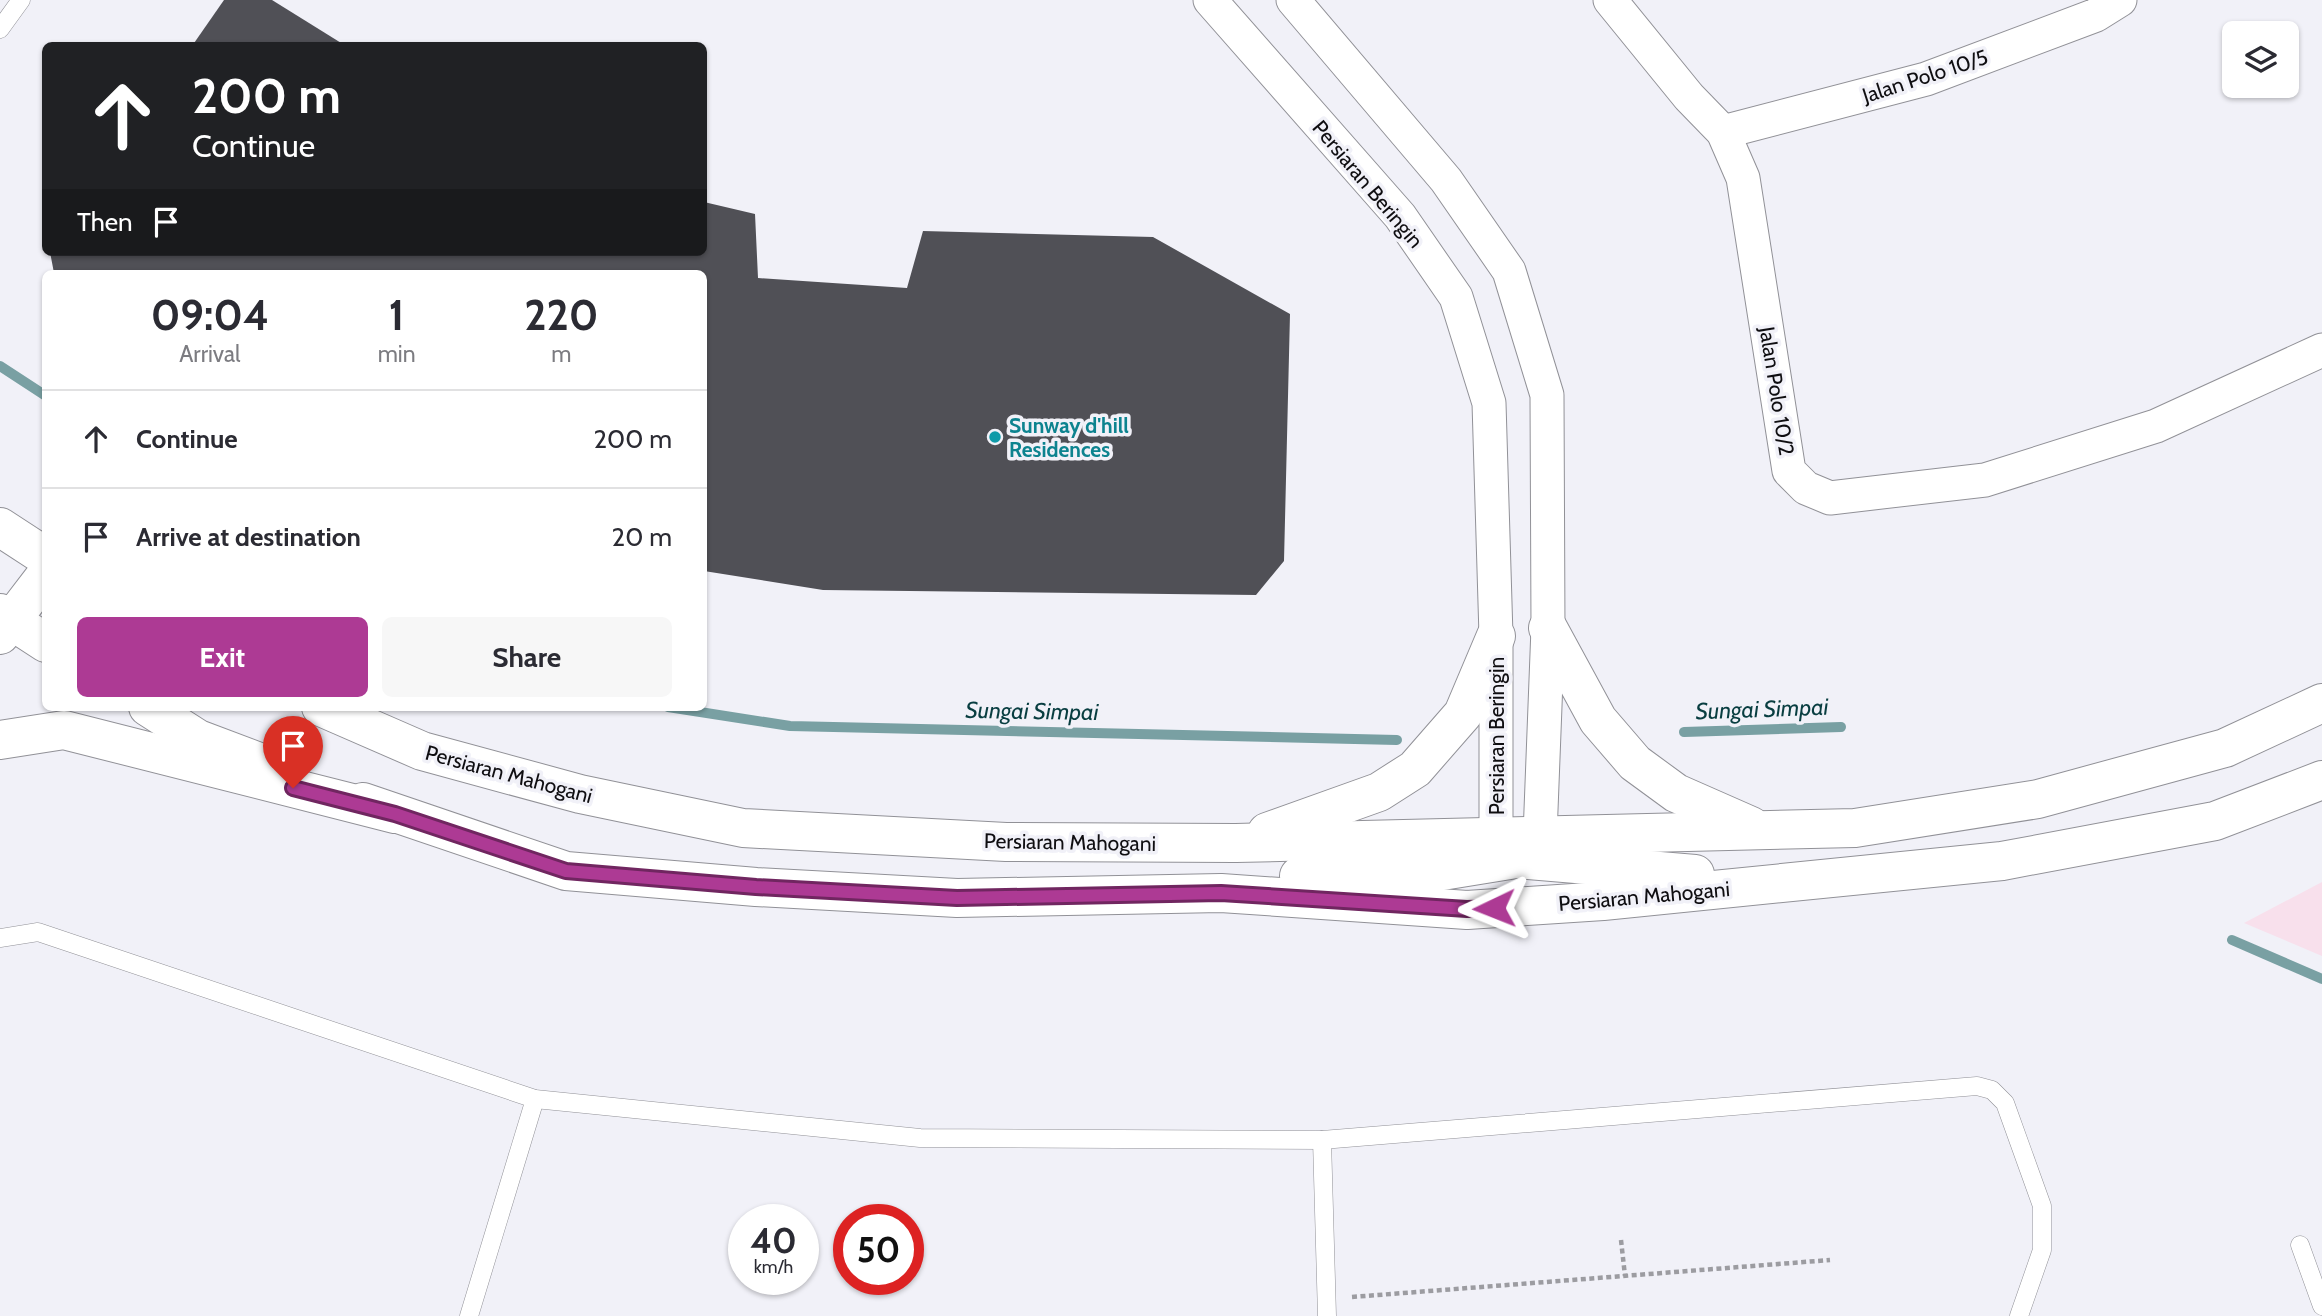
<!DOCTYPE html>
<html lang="en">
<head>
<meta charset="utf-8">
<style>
  body { margin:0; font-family:Cabin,sans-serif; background:#f7f7f7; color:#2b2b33; height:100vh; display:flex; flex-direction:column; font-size:26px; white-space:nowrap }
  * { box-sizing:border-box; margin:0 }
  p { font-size:23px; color:#7c7c81 }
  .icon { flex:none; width:38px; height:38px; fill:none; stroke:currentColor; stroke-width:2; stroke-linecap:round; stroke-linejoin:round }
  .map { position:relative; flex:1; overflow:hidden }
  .panel { position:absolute; left:42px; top:270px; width:665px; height:441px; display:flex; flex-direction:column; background:#fff; border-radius:10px; box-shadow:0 2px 5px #0004 }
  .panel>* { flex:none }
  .banner { position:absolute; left:42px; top:42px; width:665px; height:214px; border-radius:10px; box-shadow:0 2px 5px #0004; background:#202124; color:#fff; overflow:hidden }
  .fabs { position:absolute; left:2222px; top:21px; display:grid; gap:14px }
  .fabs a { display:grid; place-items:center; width:77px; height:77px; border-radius:10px; background:#fff; box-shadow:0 2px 5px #0004; font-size:35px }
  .speed { position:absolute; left:728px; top:1204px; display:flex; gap:14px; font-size:35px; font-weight:700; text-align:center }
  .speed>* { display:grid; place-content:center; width:91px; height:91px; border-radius:50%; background:#fff; box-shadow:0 2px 5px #0004; line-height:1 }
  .speed small { font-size:18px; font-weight:400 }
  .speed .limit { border:10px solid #d22; background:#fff; color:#111 }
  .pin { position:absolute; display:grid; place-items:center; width:60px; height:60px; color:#fff; margin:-72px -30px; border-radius:50% 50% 50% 0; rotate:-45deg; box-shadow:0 0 7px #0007 }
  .pin .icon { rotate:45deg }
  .me { position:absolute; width:77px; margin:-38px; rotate:268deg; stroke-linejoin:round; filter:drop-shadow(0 0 5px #0008) }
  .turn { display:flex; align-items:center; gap:24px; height:147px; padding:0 35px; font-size:32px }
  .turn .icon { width:91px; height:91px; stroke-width:2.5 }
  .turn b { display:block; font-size:49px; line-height:60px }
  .then { display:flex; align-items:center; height:66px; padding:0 35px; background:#0003; gap:14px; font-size:26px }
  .eta { display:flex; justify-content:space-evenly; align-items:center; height:119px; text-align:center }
  .eta b { font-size:42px; font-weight:700; line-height:49px }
  .primary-button { display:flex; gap:14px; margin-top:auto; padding:14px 35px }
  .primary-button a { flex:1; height:80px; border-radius:10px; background:#ad3a94; color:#fff; font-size:28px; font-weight:700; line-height:80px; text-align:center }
  .primary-button a+a { background:#f7f7f7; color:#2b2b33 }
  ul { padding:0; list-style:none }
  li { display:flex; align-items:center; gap:21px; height:98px; padding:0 35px; border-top:2px solid #e1e1e2 }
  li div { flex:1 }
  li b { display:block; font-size:26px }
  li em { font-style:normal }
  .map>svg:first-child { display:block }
  .commercial { fill:#f8e0ec }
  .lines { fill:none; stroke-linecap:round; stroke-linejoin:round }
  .stream { stroke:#79a0a3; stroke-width:10 }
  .building { fill:#505056 }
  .service-casing { stroke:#919197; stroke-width:19 }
  .minor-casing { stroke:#919197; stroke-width:35 }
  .secondary-casing { stroke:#919197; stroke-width:40 }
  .primary-casing { stroke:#919197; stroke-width:40 }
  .path { stroke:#9c9ca1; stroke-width:4.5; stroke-dasharray:5 3.5; stroke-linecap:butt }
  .service { stroke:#fff; stroke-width:18 }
  .minor { stroke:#fff; stroke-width:33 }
  .secondary { stroke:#fff; stroke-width:38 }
  .primary { stroke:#fff; stroke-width:38 }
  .route-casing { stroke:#702660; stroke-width:18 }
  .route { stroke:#ad3a94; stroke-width:12 }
  .culture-dot { fill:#0f9aa8; stroke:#f1f1f8; stroke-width:2.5 }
  .labels { text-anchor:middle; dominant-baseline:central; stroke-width:7; stroke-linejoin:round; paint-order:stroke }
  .street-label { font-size:21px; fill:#0f0e11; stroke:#f1f1f8 }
  .culture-label { font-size:21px; font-weight:bold; fill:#0d838f; stroke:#f1f1f8; text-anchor:start }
  .water-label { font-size:23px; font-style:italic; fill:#093e41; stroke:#f1f1f8 }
</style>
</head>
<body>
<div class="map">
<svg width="2322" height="1316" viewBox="0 0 2322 1316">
  <rect width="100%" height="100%" fill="#f1f1f8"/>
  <polygon class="commercial" points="2322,882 2322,956 2244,923"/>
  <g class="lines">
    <g class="stream">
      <polyline points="0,366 46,396"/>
      <polyline points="668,707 790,726 1397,740"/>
      <polyline points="1684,732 1841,727"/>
      <polyline points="2232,940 2322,979"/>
    </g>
  </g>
  <g class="building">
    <polygon points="224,0 272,0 346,46 192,46"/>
    <polygon points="704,202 755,214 758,278 907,288 923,231 1153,237 1290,314 1284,561 1256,595 823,590 704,571 704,273 54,273 50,252 704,252"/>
  </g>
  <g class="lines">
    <defs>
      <g id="service">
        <polyline points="0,29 21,0"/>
        <polyline points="0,938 38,932 535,1099 920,1138 1322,1140 1977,1086 1992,1090 2005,1103 2042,1206 2042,1250 2019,1316"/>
        <polyline points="1322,1140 1327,1316"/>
        <polyline points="2300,1245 2322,1306"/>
        <polyline points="469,1316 535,1099"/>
      </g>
      <g id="minor">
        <polyline points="1210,0 1400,216 1456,297 1489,403 1496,636 1496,837 1516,859 1540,836 1548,628 1547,395 1509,271 1446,180 1293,0"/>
        <polyline points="1610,0 1689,97 1723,132 1743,178 1789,471 1806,488 1830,498 1985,480 2156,426 2322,350"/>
        <polyline points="1723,132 1926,79 2096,15 2120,0"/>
      </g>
      <g id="secondary">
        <polyline points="0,527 46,557"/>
        <polyline points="0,613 46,643"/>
        <polyline points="1548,628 1598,720 1635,763 1676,793 1751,826"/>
        <polyline points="148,707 198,739 288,773"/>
        <polyline points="321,707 422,751 580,794 743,828 1006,842 1236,843 1855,828 2038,799 2225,748 2322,703"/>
        <polyline points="363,802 566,871 756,887 957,898 1221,893 1467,910 1603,901 2002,861 2215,821 2322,780"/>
        <polyline points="1267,832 1379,792 1415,769 1463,714 1496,636"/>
        <polyline points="1299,876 1442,871 1516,859 1695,874"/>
      </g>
      <g id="primary">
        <polyline points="0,635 46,575"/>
        <polyline points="0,740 64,730 395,814"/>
      </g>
    </defs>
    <use href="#service" class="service-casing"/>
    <use href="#minor" class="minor-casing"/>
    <use href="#secondary" class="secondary-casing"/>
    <use href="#primary" class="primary-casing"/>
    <g class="path">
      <polyline points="1621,1240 1625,1276"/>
      <polyline points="1352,1297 1830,1260"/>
    </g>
    <use href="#service" class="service"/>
    <use href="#minor" class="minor"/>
    <use href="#secondary" class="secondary"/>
    <use href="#primary" class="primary"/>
  </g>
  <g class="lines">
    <defs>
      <polyline id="route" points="293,788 395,814 566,871 756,887 957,898 1221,893 1467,909 1494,908"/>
    </defs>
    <use href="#route" class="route-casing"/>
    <use href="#route" class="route"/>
  </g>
  <circle class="culture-dot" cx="995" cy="437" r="7"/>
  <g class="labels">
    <g class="street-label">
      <text transform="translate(1925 76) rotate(-18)">Jalan Polo 10/5</text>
      <text transform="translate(1368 184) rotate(50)">Persiaran Beringin</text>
      <text transform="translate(1777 391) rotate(81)">Jalan Polo 10/2</text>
      <text transform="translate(1496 736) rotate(-90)">Persiaran Beringin</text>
      <text transform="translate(509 774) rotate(15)">Persiaran Mahogani</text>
      <text transform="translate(1070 842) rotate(1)">Persiaran Mahogani</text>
      <text transform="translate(1644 896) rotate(-5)">Persiaran Mahogani</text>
    </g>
    <g class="culture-label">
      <text x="1009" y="425">Sunway d'hill<tspan x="1009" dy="24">Residences</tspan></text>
    </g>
    <g class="water-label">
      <text transform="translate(1762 709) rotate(-2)">Sungai Simpai</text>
      <text transform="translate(1032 711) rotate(1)">Sungai Simpai</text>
    </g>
  </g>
</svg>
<div class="fabs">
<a><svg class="icon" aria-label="layers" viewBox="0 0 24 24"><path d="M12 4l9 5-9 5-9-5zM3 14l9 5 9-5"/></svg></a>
</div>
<div class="speed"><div>40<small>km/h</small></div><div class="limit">50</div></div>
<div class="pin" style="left:293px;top:788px;background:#d93025"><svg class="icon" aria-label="arrive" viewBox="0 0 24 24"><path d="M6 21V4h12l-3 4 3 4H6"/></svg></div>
<svg class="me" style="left:1494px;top:908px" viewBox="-20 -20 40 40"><path d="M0-17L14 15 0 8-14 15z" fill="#ad3a94" stroke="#fff" stroke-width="4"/></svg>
<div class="banner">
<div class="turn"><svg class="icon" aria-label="ahead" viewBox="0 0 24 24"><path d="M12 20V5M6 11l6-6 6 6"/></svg><div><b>200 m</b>Continue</div></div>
<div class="then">Then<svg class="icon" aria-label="arrive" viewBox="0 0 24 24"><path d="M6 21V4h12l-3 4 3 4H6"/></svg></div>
</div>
<section class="panel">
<div class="eta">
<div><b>09:04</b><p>Arrival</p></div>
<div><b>1</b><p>min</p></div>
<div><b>220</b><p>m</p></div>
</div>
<ul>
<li><svg class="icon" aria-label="ahead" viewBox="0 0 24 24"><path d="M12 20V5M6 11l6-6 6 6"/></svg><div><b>Continue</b></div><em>200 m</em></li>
<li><svg class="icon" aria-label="arrive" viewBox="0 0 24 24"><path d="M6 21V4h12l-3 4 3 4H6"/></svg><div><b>Arrive at destination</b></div><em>20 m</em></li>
</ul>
<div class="primary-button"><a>Exit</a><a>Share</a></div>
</section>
</div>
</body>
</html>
